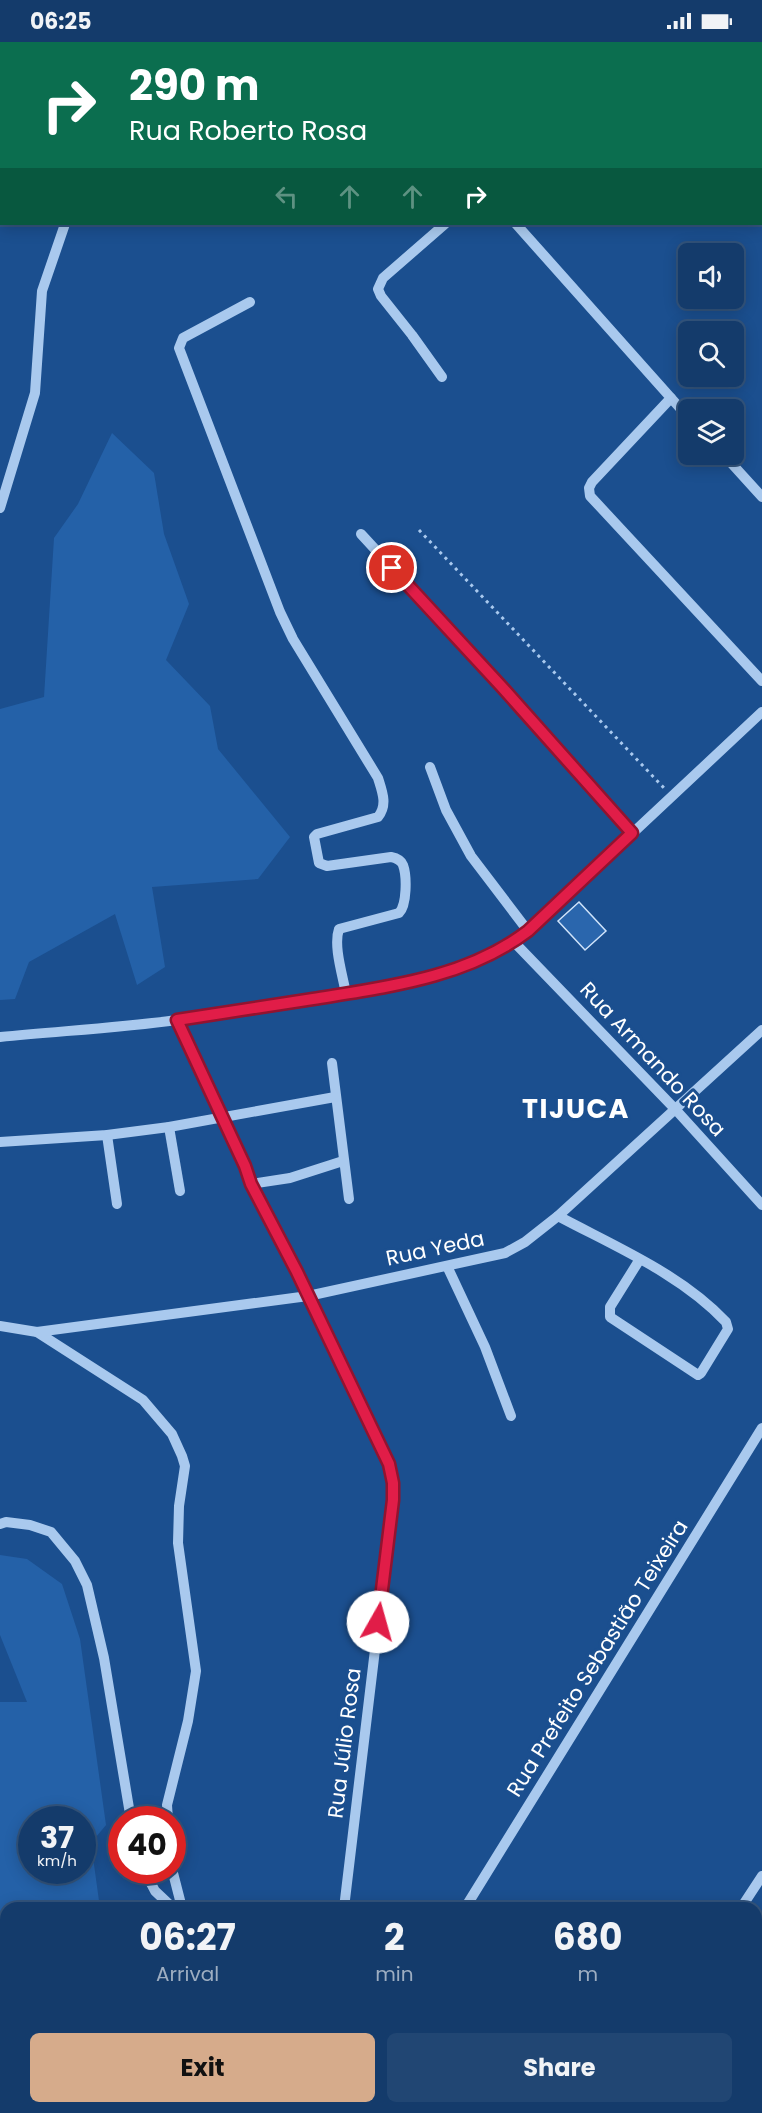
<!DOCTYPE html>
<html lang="en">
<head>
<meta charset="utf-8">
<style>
  body { margin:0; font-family:Poppins,sans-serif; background:#214673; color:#f1f3f6; height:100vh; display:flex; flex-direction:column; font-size:22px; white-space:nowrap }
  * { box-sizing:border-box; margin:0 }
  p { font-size:20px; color:#9dadc1 }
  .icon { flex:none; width:33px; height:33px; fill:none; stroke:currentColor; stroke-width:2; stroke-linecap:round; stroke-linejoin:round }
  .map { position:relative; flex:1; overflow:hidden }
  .drawer { position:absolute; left:0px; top:1860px; width:762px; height:212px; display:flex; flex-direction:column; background:#143b6b; border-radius:18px 18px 0 0; box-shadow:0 3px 15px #0003,0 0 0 2px #33557e }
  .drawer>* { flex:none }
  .top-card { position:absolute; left:0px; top:0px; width:762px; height:183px; box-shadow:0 3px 15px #0003,0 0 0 2px #33557e; background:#0b6e4f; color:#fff; overflow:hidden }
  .tools { position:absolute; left:678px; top:201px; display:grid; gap:12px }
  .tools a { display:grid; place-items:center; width:66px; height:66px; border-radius:9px; background:#143b6b; box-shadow:0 3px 15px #0003,0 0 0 2px #33557e; font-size:30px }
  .speed { position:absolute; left:18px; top:1764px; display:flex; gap:12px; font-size:30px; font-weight:700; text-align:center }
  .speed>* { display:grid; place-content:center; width:78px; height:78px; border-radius:50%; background:#143b6b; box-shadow:0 3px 15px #0003,0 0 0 2px #33557e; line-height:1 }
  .speed small { font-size:15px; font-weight:400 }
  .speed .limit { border:9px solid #d22; background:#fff; color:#111 }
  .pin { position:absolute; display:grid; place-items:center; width:51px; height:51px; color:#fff; margin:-26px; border:3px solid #fff; border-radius:50%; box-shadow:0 2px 6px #0007 }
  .me { position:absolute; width:66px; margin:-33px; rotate:7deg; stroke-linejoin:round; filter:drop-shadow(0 0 4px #0008) }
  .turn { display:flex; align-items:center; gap:21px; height:126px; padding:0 30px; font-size:27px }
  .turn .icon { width:78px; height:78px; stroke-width:2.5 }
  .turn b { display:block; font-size:42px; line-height:51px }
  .lanes { display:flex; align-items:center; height:57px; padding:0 30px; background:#0003; justify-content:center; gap:30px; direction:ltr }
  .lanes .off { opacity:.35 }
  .eta { display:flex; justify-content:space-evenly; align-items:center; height:102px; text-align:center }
  .eta b { font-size:36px; font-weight:700; line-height:42px }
  .cta { display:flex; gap:12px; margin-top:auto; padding:12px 30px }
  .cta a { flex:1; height:69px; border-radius:9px; background:#d6ab8b; color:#111; font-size:24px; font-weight:700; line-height:69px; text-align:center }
  .cta a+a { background:#214673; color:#f1f3f6 }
  .status { display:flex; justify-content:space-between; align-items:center; height:42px; padding:0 30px; background:#143b6b; direction:ltr }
  .status svg { height:16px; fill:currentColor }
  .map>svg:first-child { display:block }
  .green { fill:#2461a8; fill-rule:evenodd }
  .building { fill:#2a66ad; stroke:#cfe3fa; stroke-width:1.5 }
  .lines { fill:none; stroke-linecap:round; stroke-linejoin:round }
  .path { stroke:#a9c9ee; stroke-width:3; stroke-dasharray:3 4.5; stroke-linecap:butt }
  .minor { stroke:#a9c9ee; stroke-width:10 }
  .route-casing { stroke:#92132f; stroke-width:15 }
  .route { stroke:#e11d48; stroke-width:10 }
  .labels { text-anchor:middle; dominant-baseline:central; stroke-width:6; stroke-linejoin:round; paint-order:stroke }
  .street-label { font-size:21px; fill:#fff; stroke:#1b4f8f }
  .district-label { font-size:27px; font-weight:bold; letter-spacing:1.5px; fill:#fff; stroke:#1b4f8f }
</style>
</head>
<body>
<div class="status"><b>06:25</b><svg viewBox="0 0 49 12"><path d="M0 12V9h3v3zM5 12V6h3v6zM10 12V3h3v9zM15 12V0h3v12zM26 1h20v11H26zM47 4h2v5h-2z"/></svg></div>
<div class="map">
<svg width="762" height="2071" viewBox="0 0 762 2071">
  <rect width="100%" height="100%" fill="#1b4f8f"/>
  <g class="green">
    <polygon points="621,0 762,0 762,69 761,71 760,2 617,1"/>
    <polygon points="112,391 154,431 164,492 189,562 166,618 210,664 218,707 290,795 258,837 152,845 165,925 137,943 115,872 29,920 15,957 0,958 0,667 44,655 54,496 78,462"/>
    <path d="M0,1513L27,1517L62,1542L80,1597L106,1783L91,1801L100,1866H6V2037L0,2039V1660H27L0,1593ZM32,1778H82V1828H32Z"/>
  </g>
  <polygon class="building" points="579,860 606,889 585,908 558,879"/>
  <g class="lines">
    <polyline class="path" points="419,488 664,746"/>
    <g class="minor">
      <polyline points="466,2 467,0"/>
      <polyline points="0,125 2,122"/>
      <polyline points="760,166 762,165"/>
      <polyline points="516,182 671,356 592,440 589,446 590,454 762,639"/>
      <path d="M250,260L183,296L179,306L280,570L293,597L378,736C382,749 388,763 378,775L317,792L314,795L319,821L327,824L391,815C396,816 401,818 403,823C407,834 407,863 399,871L339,887C333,904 343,934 346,952"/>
      <polyline points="442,335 412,293 381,254 378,247 383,236 445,182"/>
      <polyline points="671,356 688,375"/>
      <polyline points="723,412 762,455"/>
      <polyline points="0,466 35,351 42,249 65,182"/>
      <polyline points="361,492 501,644 632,791"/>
      <polyline points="430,725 446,768 471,814 528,889"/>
      <polyline points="514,900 676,1068 762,1163"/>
      <polyline points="177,978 245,1124 251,1142 297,1230 389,1422 393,1441 389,1491 344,1866"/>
      <path d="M0,995C59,989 119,986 177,978C218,973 259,965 299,959C378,946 463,939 528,889L762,670"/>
      <polyline points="332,1021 349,1157"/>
      <polyline points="169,1085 180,1149"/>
      <polyline points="107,1093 117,1162"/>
      <polyline points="0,1100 107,1093 169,1085 335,1055"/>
      <polyline points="251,1142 290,1136 343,1119"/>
      <path d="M558,1174C616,1205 681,1232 726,1280L728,1287L701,1331L698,1333L610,1275V1265L640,1217"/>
      <polyline points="447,1224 485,1305 511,1374"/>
      <polyline points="0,1284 37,1290 143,1358 172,1392 182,1414 185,1424 179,1464 178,1501 196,1629 188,1679 167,1763 168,1778"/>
      <polyline points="37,1290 308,1254 505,1211 525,1200 558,1174 762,988"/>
      <polyline points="0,1482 6,1480 30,1483 51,1490 75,1519 87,1543 104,1616 131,1778"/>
      <polyline points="172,1827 182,1866"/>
      <polyline points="144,1828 155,1849 173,1866"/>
      <polyline points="465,1866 762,1386"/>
      <polyline points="741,1866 762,1834"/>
      <polyline points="334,2071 338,2066"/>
    </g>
  </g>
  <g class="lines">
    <defs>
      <path id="route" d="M378,1580L393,1458V1441L389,1422L297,1230L251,1142L245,1124L177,978C222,971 267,964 313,957C387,945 466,936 528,889L632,791L501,644L392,526"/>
    </defs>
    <use href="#route" class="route-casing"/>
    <use href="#route" class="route"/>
  </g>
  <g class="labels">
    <g class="street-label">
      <text transform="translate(653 1017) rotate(47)">Rua Armando Rosa</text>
      <text transform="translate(435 1206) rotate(-12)">Rua Yeda</text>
      <text transform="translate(597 1616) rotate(-58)">Rua Prefeito Sebastião Teixeira</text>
      <text transform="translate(344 1701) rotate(-83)">Rua Júlio Rosa</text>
    </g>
    <g class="district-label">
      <text x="576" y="1066">TIJUCA</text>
    </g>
  </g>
</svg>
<div class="tools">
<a><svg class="icon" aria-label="sound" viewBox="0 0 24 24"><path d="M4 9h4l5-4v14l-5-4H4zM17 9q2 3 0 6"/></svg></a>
<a><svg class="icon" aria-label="search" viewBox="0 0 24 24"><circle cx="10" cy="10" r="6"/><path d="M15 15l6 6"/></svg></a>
<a><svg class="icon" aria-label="layers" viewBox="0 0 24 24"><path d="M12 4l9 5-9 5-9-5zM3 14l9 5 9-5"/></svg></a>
</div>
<div class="speed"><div>37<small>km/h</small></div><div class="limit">40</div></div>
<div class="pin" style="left:392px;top:526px;background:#d93025"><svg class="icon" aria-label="arrive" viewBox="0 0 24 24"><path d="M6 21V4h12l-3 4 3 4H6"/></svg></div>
<svg class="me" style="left:378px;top:1580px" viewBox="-20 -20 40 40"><circle r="19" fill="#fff"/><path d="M0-13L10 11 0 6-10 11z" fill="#e11d48"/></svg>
<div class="top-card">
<div class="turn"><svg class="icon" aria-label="right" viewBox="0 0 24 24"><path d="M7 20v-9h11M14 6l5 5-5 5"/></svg><div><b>290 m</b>Rua Roberto Rosa</div></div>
<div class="lanes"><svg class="icon off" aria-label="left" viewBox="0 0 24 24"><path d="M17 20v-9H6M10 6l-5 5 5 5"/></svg><svg class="icon off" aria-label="ahead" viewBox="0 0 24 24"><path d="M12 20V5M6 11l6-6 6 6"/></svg><svg class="icon off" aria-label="ahead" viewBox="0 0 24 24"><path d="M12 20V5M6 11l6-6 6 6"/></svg><svg class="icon" aria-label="right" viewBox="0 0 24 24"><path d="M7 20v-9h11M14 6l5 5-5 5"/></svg></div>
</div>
<section class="drawer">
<div class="eta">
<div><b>06:27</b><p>Arrival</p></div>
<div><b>2</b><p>min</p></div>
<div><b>680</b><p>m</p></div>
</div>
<div class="cta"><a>Exit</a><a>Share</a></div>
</section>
</div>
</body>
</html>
